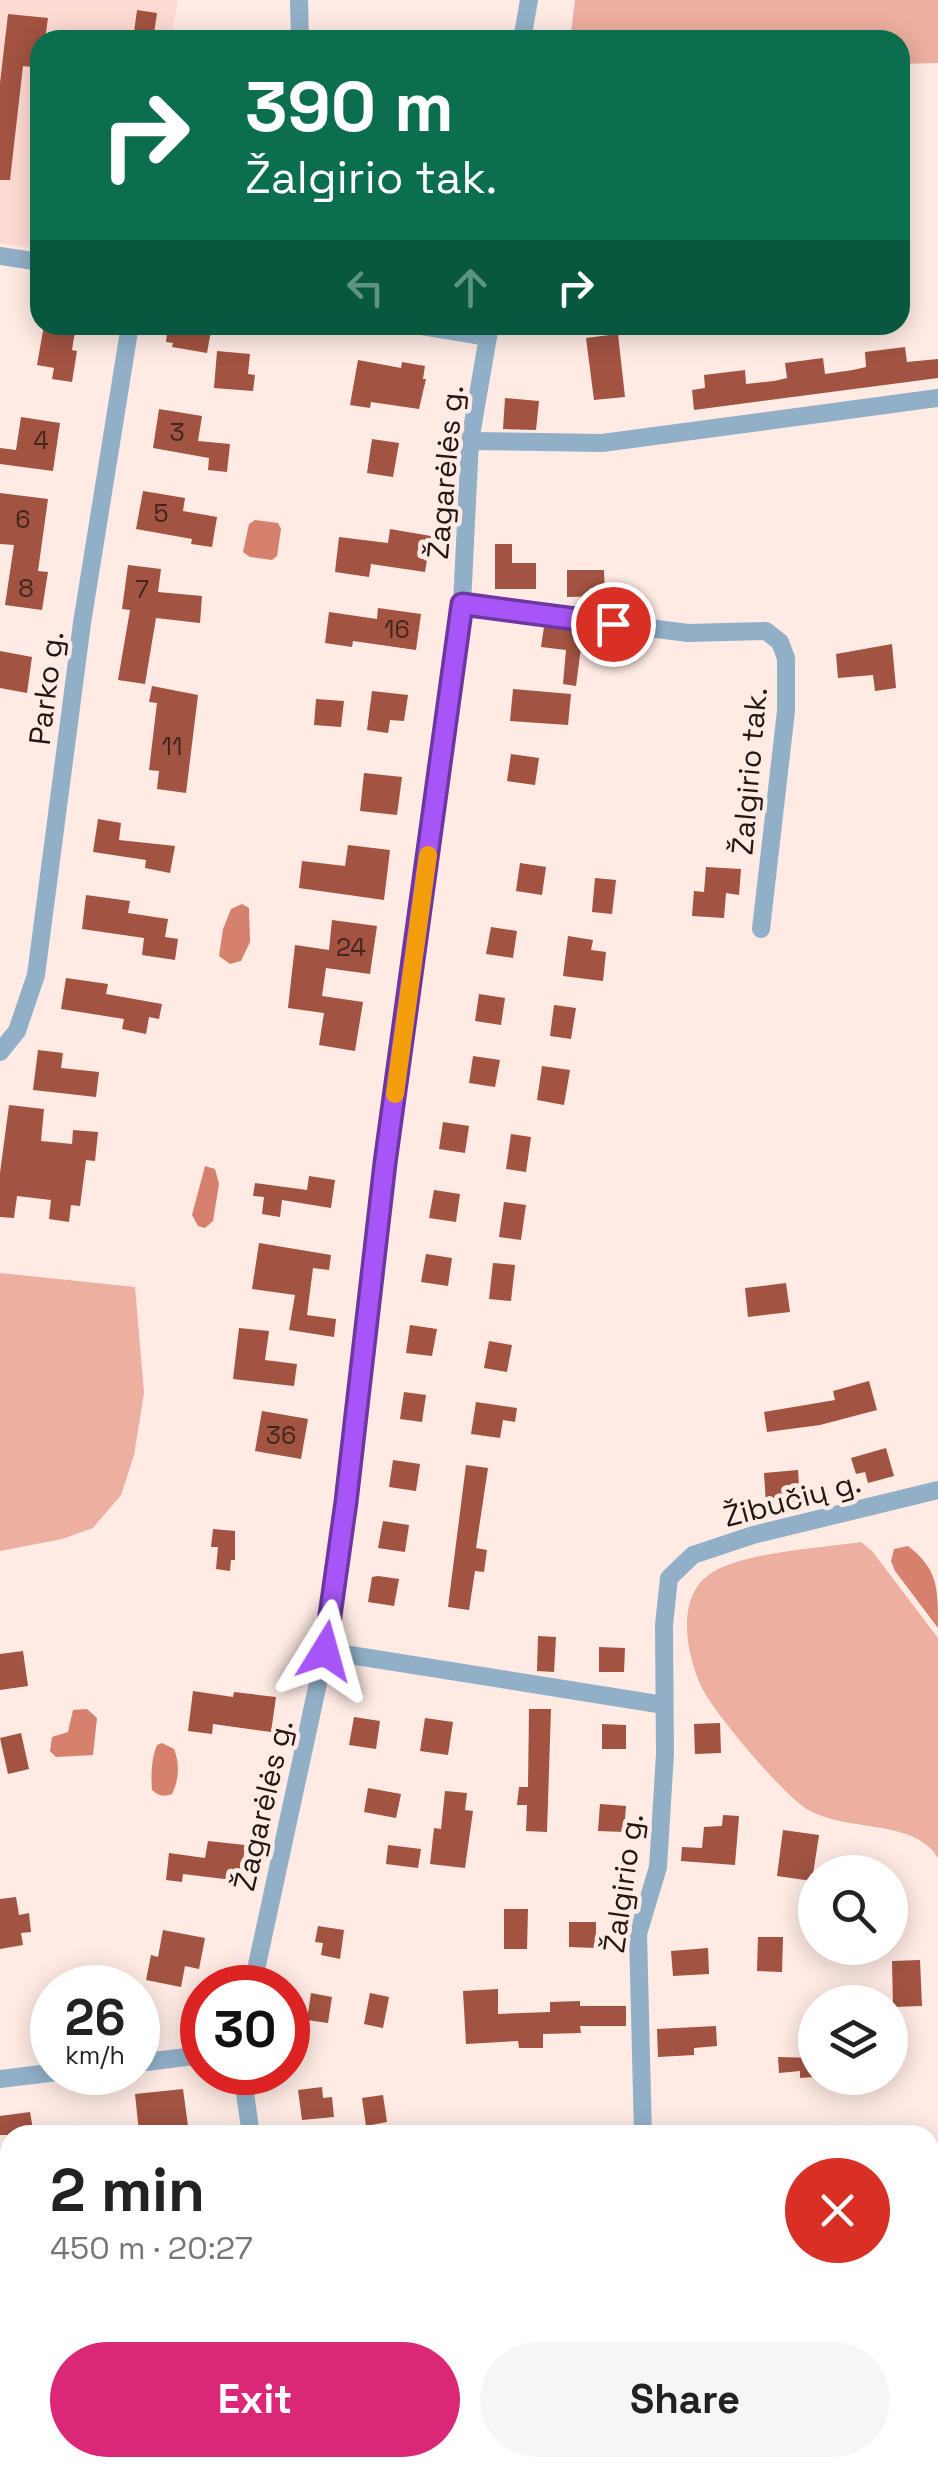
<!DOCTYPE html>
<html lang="en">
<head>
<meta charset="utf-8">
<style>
  body { margin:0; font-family:"Space Grotesk",sans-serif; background:#f6f6f6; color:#222; height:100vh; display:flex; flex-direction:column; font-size:38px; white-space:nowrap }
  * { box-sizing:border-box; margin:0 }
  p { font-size:32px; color:#767676 }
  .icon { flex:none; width:55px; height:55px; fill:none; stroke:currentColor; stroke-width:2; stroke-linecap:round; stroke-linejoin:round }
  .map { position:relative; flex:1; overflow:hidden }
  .panel { position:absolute; left:0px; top:2125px; width:940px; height:352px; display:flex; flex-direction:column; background:#fff; border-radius:30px 30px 0 0; box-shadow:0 5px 25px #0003 }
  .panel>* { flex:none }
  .banner { position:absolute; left:30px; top:30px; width:880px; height:305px; border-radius:30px; box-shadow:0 5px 25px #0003; background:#0b6e4f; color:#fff; overflow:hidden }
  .buttons { position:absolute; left:798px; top:1855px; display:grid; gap:20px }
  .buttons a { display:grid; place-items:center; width:110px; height:110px; border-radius:50%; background:#fff; box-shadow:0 5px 25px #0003; font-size:50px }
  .speed { position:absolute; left:30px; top:1965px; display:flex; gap:20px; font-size:50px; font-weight:700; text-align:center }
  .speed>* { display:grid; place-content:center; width:130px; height:130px; border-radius:50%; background:#fff; box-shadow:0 5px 25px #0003; line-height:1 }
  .speed small { font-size:25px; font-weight:400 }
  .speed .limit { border:15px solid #d22; background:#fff; color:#111 }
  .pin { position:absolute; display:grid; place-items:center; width:85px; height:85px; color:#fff; margin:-42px; border:5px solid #fff; border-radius:50%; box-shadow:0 2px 10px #0007 }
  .me { position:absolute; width:110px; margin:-55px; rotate:8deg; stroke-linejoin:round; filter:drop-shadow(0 0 8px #0008) }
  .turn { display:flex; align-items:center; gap:35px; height:210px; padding:0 50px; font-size:45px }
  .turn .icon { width:130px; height:130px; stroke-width:2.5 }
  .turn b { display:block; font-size:70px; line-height:85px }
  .lanes { display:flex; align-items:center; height:95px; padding:0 50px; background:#0003; justify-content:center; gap:50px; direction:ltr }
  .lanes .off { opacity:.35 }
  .round { display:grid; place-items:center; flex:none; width:105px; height:105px; border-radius:52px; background:#f6f6f6 }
  .head { display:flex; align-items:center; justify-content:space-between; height:170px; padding:0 50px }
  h1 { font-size:60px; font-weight:700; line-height:75px }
  .button { display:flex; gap:20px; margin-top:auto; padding:20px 50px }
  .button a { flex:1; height:115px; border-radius:60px; background:#db2777; color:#fff; font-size:40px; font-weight:700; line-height:115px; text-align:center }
  .button a+a { background:#f6f6f6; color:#222 }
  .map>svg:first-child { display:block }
  .built { fill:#fedbd2 }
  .green { fill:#ecafa0 }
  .water { fill:#d5816d }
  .building { fill:#a25341 }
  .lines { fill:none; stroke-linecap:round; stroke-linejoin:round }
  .minor { stroke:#91b0c8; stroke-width:18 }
  .route-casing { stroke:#6d37a1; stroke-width:25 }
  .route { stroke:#a855f7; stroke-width:18 }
  .slow { stroke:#f59e0b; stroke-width:18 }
  .labels { text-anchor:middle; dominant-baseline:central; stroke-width:9; stroke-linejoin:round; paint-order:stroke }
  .number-label { font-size:25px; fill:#43261f }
  .street-label { font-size:30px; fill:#231714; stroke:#ffeae4 }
</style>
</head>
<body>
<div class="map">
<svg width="938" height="2476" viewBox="0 0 938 2476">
  <rect width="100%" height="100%" fill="#ffeae4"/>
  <polygon class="built" points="0,0 178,0 171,40 40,40 40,249 0,243"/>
  <g class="green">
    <polygon points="575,0 938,0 938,63 900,64 900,40 845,40 841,34 766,40 570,40"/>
    <polygon points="0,1273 135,1287 144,1393 134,1455 121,1495 93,1528 62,1539 0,1551"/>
    <path d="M861,1542L872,1551L938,1638V1858C915,1818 846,1833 807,1809C783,1795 717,1716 703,1690C686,1656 674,1595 713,1572C746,1552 821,1548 861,1542Z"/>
  </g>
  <g class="water">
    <polygon points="255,520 278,523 281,529 277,556 272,560 250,557 243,552 249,524"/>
    <polygon points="242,904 249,908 250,942 241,961 230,964 219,956 223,929 231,909"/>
    <polygon points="205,1166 215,1169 219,1184 213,1221 205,1228 198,1226 192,1215"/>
    <path d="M908,1546C938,1569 938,1588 938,1628L895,1571L891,1561L894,1549Z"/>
    <polygon points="87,1709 97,1718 93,1755 56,1757 50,1751 52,1737 68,1732 73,1710"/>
    <path d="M162,1743L174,1749C180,1764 179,1780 172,1794C163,1797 159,1796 152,1790C151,1776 151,1759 157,1745Z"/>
  </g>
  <g class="building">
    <polygon points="137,10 157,13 153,40 133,40"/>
    <polygon points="8,14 48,18 45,40 40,40 40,68 23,66 10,180 0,180 0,83"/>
    <polygon points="44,325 76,325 72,350 77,351 72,382 52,379 54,368 37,365"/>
    <polygon points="168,325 212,325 207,353 172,347 173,343 166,342"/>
    <polygon points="618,334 625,397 594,400 586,338"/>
    <polygon points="905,347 907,362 938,359 938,378 694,410 692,390 705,388 704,375 745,370 746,384 774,381 787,378 785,363 823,358 825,374 853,370 866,367 865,352"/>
    <polygon points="217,351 250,354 248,374 255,375 253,391 214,388"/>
    <polygon points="358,360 401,368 402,362 425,366 423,379 426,379 419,409 371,402 370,408 350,405"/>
    <polygon points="505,398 539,401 536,430 503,429"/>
    <polygon points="159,409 202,416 198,441 230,444 227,472 208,470 209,458 153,448"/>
    <polygon points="21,417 60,423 53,471 0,464 0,448 16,450"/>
    <polygon points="372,439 399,443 393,477 367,473"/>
    <polygon points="143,491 185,498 183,511 217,517 212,547 191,544 192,539 136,529"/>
    <polygon points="0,493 48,499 38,571 48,572 42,610 5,605 14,545 0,544"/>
    <polygon points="390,529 431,536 425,572 371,564 369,577 335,572 339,537 388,543"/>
    <polygon points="495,544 512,544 512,563 536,563 536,589 495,589"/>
    <polygon points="128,565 161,569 158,592 202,596 200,623 156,618 145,684 118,680 130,610 122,609"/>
    <polygon points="567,570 604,570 605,596 567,597"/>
    <polygon points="378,608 421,614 416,650 353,641 352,647 325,643 329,612 377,619"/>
    <polygon points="544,627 583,632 576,686 563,684 566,650 541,647"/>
    <polygon points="892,644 896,688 875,691 873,675 838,678 836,654"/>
    <polygon points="0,651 32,657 27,693 0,688"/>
    <polygon points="152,686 198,695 186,793 157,789 159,771 149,770 157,703 149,702"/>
    <polygon points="513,689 571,694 568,725 510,721"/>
    <polygon points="372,691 408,695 404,721 390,720 388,733 367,730"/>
    <polygon points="316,699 344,701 341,727 314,725"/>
    <polygon points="511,754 539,758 535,785 507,781"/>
    <polygon points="364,773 402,777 397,815 360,811"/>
    <polygon points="98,819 121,823 119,840 175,846 170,873 145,868 146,860 93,852"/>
    <polygon points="348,845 390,850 384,900 299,888 302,861 345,866"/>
    <polygon points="520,863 546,867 542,895 516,891"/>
    <polygon points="706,867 741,869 739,895 726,893 724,918 692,916 694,891 704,892"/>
    <polygon points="595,878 616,880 612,914 592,912"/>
    <polygon points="86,895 130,901 128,913 168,919 165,937 178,939 175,960 142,955 144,938 82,929"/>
    <polygon points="332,920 377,926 370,974 326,968 322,996 363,1002 355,1051 319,1045 324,1013 288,1008 295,945 329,950"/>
    <polygon points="491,927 517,931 513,958 486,954"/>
    <polygon points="568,936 593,940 591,950 606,952 603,981 563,976"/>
    <polygon points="66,978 108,984 106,994 162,1004 159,1019 149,1017 146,1034 122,1029 124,1019 61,1009"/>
    <polygon points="479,994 505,998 501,1025 475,1021"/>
    <polygon points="554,1005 576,1008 571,1039 550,1036"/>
    <polygon points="38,1050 63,1053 61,1068 99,1072 96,1097 33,1090"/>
    <polygon points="473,1056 500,1060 495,1087 469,1083"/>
    <polygon points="542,1066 570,1070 564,1105 537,1100"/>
    <polygon points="9,1105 44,1109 41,1141 72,1144 73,1130 98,1132 95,1161 86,1160 80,1206 71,1205 69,1222 49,1219 51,1200 17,1196 14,1218 0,1217 0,1173"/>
    <polygon points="443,1122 469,1126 465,1153 439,1149"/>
    <polygon points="511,1134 531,1137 526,1172 506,1169"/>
    <polygon points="309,1176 335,1180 331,1208 282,1200 280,1217 262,1214 264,1197 253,1196 255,1183 307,1190"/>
    <polygon points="434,1190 460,1194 456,1222 429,1218"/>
    <polygon points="504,1202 526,1205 521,1240 499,1237"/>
    <polygon points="259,1243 331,1255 329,1270 313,1268 307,1315 336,1319 334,1337 289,1330 295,1295 252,1289"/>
    <polygon points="426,1254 452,1258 448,1286 421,1282"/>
    <polygon points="493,1263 515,1265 511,1301 489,1299"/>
    <polygon points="786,1283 790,1312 748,1317 745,1288"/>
    <polygon points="410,1325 437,1329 432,1356 406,1353"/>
    <polygon points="239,1328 269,1331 265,1360 297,1364 294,1386 233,1379"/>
    <polygon points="489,1341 512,1345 507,1372 484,1368"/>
    <polygon points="869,1381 877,1410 820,1425 767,1432 764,1412 835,1400 833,1391"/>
    <polygon points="404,1392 426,1395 422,1422 400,1419"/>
    <polygon points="476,1402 517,1408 515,1422 503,1420 500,1438 471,1434"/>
    <polygon points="262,1411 308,1419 301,1459 255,1451"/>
    <polygon points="886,1448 894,1476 868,1483 865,1472 856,1474 851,1458"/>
    <polygon points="393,1460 420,1464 416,1491 389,1487"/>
    <polygon points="466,1465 488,1468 476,1548 487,1550 484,1572 475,1571 469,1610 448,1607"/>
    <polygon points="798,1470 800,1501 766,1504 764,1473"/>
    <polygon points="383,1521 409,1525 405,1552 378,1548"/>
    <polygon points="213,1529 235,1531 235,1560 231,1560 230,1571 216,1569 218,1547 211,1547"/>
    <polygon points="378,1576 399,1579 394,1606 368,1602 372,1577"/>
    <polygon points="538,1636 556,1637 554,1672 537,1671"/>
    <polygon points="599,1647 625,1648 624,1672 599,1672"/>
    <polygon points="23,1651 28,1686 0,1690 0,1654"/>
    <polygon points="193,1691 233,1697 234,1692 276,1697 271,1732 213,1724 212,1734 188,1731"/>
    <polygon points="529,1709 551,1709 547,1832 526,1831 527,1805 517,1805 519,1787 528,1787"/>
    <polygon points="354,1717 380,1721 376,1749 349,1745"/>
    <polygon points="425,1718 453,1722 448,1755 420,1751"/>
    <polygon points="720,1723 721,1753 695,1754 694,1724"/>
    <polygon points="602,1724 626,1725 626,1749 602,1749"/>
    <polygon points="21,1733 29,1769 8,1774 0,1738"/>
    <polygon points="368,1788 401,1794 396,1818 364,1812"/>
    <polygon points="445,1791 467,1793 465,1810 473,1811 465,1868 430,1864 434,1828 441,1829"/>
    <polygon points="600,1804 626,1806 624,1832 598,1831"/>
    <polygon points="723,1815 739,1816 735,1865 681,1861 682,1847 702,1848 704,1827 722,1826"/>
    <polygon points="783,1830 819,1835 812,1881 777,1876"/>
    <polygon points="208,1841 245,1845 241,1881 183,1874 182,1882 166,1880 169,1853 205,1858"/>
    <polygon points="388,1845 421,1849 418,1868 386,1864"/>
    <polygon points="16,1897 19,1915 29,1913 31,1932 21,1933 23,1945 0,1949 0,1899"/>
    <polygon points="504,1909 528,1909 527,1949 504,1949"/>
    <polygon points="569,1922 596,1922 596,1948 569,1947"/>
    <polygon points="318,1926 344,1930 340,1959 321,1955 323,1943 315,1942"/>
    <polygon points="163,1930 205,1938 199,1969 185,1966 181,1987 146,1980 151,1955 158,1957"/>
    <polygon points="758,1937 783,1937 782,1972 757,1971"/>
    <polygon points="708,1948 709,1974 673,1976 671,1951"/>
    <polygon points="920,1960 922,2006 893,2007 892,1961"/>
    <polygon points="498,1989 498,2014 550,2012 550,2002 580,2001 580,2006 626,2006 626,2026 580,2026 581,2033 543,2034 543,2048 519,2048 518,2041 466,2044 463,1991"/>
    <polygon points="311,1993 332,1997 328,2023 307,2020"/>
    <polygon points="370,1993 389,1997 383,2028 364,2024"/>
    <polygon points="716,2026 717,2046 694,2048 694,2055 658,2057 657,2029"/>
    <polygon points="778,2057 815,2058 814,2077 800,2078 800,2071 779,2073"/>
    <polygon points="322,2087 323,2098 332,2097 334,2117 302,2120 298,2090"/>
    <polygon points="183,2089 188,2126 139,2132 135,2094"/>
    <polygon points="383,2095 387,2122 366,2126 362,2098"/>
    <polygon points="30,2112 34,2135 0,2135 0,2116"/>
  </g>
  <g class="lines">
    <g class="minor">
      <polyline points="299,0 300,40"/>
      <polyline points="522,40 529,0"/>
      <polyline points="0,256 40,262"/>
      <polyline points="416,325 488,337"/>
      <polyline points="470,441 602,443 938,398"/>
      <polyline points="462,604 688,633 766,631 780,642 786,658 786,711 761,929"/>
      <polyline points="0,1052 17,1031 36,975 82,623 130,325"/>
      <polyline points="325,1651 664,1705"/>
      <polyline points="252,1988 325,1651 346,1503 385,1163 462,604 470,441 490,325"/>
      <polyline points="138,2063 202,2055"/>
      <polyline points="242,2072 251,2135"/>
      <polyline points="0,2079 57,2072"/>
      <polyline points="643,2135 638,1934 658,1867 665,1754 664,1625 669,1578 693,1555 753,1535 938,1490"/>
      <polyline points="930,2374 938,2368"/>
      <polyline points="281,2468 281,2476"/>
      <polyline points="677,2468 679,2476"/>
      <polyline points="772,2476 785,2468"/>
    </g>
  </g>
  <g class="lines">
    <defs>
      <polyline id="route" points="325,1651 346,1502 385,1163 462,604 613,624"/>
    </defs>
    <use href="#route" class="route-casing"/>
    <use href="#route" class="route"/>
    <polyline class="slow" points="395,1094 428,855"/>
  </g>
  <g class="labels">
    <g class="number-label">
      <text x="177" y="432">3</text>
      <text x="41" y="440">4</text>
      <text x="161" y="513">5</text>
      <text x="23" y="519">6</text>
      <text x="26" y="588">8</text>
      <text x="142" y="589">7</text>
      <text x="397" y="629">16</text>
      <text x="172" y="746">11</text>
      <text x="351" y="947">24</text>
      <text x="281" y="1435">36</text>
    </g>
    <g class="street-label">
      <text transform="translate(445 472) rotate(-85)">Žagarėlės g.</text>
      <text transform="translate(46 688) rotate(-83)">Parko g.</text>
      <text transform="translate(749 771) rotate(-85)">Žalgirio tak.</text>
      <text transform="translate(792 1499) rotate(-15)">Žibučių g.</text>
      <text transform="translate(263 1805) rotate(-77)">Žagarėlės g.</text>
      <text transform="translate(623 1883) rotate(-82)">Žalgirio g.</text>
    </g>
  </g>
</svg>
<div class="buttons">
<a><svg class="icon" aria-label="search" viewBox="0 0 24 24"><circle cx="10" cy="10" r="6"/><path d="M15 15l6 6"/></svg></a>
<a><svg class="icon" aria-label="layers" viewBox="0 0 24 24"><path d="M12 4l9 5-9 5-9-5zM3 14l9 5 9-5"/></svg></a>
</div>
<div class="speed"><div>26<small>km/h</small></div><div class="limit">30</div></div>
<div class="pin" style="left:613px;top:624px;background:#d93025"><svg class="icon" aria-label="arrive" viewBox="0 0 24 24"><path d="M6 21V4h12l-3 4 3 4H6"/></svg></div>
<svg class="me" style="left:325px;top:1651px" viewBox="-20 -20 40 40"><path d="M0-17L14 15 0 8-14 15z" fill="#a855f7" stroke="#fff" stroke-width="4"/></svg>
<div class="banner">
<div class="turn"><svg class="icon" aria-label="right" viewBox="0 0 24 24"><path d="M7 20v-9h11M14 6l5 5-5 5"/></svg><div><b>390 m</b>Žalgirio tak.</div></div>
<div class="lanes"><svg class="icon off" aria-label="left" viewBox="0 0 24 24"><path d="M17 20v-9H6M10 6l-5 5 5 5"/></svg><svg class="icon off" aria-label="ahead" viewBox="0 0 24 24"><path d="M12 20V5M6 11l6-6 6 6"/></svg><svg class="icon" aria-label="right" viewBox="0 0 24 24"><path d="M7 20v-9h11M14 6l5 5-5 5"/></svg></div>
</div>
<section class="panel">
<div class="head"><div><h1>2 min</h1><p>450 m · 20:27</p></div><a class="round" style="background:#d93025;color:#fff"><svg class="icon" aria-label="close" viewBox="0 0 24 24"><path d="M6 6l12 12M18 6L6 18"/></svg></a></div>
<div class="button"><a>Exit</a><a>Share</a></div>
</section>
</div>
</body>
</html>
